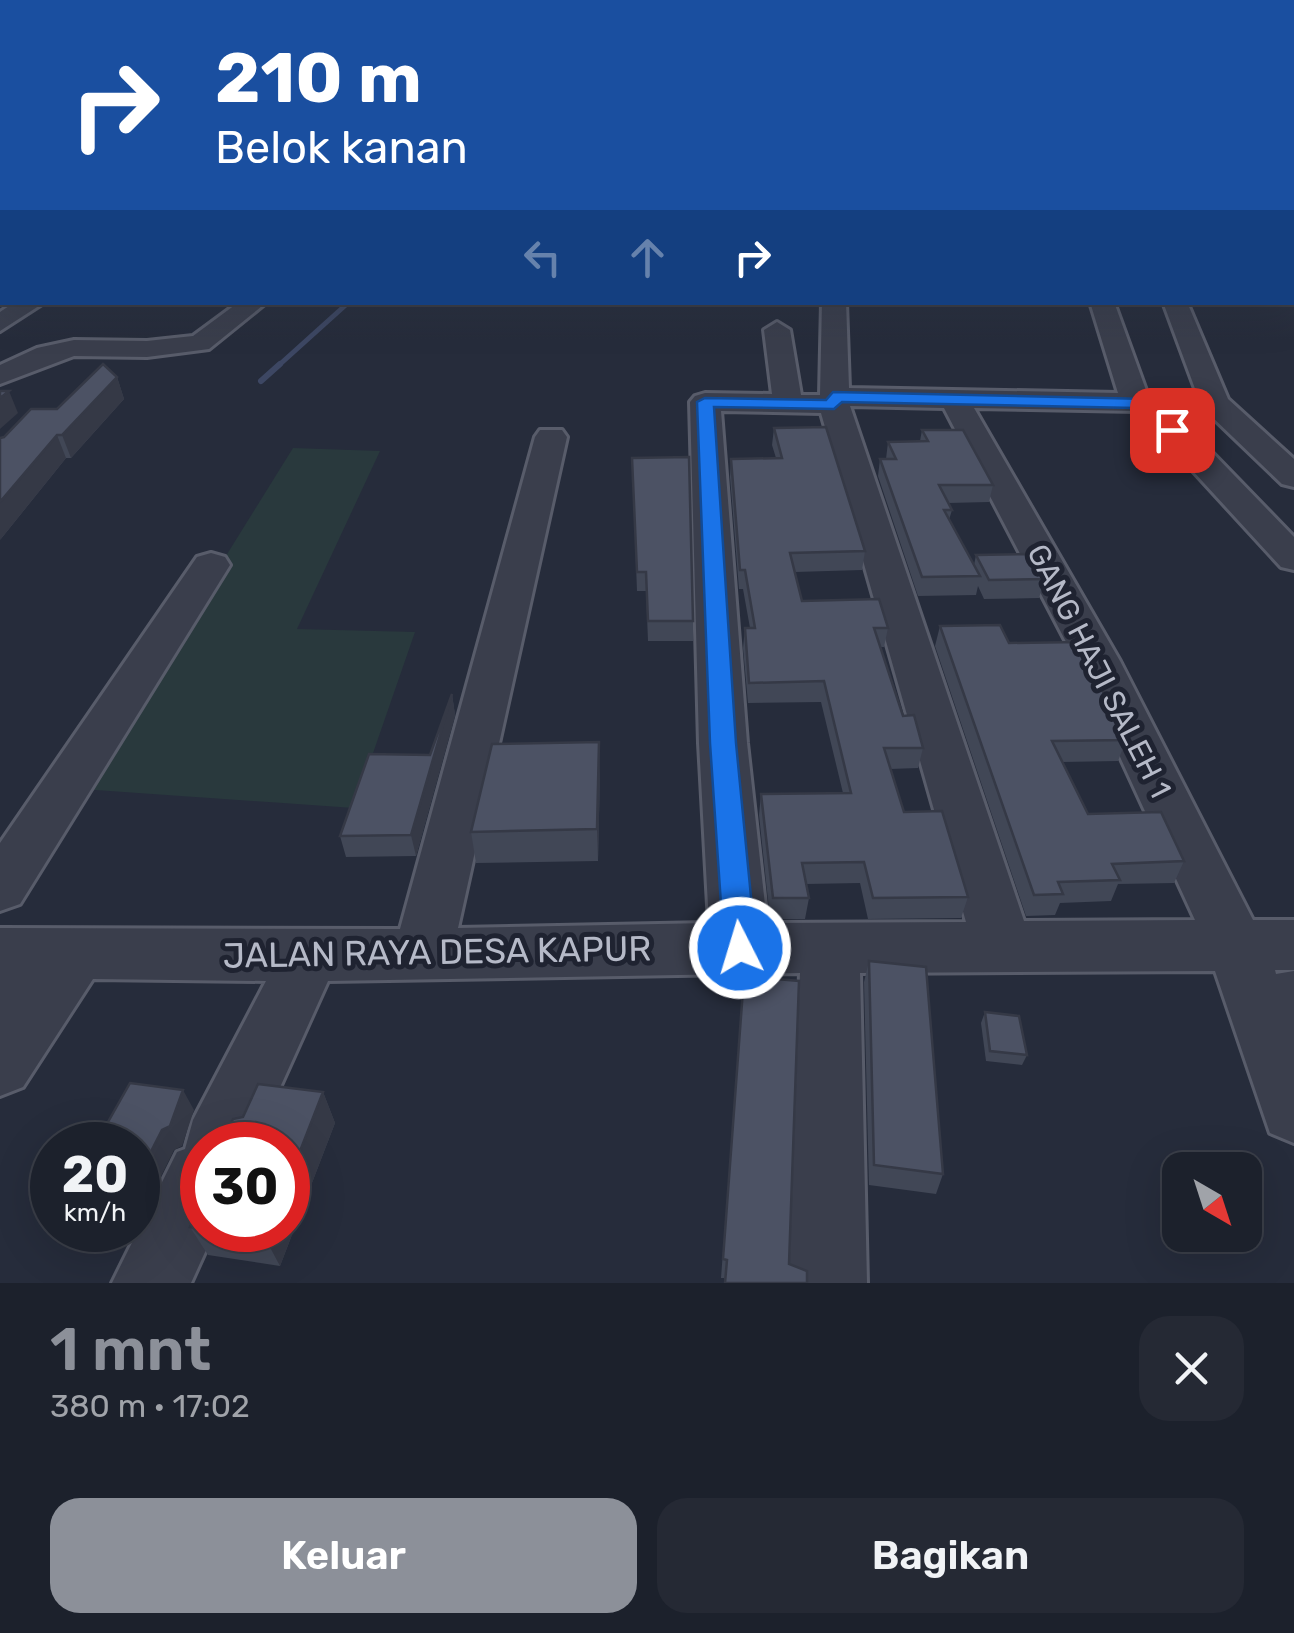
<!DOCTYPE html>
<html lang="id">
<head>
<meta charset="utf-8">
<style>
  body { margin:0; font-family:Rubik,sans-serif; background:#252934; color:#f1f3f6; height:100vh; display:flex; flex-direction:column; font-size:38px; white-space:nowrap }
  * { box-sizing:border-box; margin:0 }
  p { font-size:32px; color:#a0a3a9 }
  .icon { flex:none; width:55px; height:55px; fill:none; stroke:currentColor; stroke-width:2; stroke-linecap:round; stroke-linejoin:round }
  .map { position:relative; height:1283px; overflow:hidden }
  .drawer { display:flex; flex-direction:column; background:#1c212c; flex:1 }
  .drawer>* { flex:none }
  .guide { position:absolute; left:0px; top:0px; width:1295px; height:305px; box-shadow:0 10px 40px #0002,0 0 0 2px #3a3e48; background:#1a4fa0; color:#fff; overflow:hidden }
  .needle { width:65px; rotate:141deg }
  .tools { position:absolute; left:1162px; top:1152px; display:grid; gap:20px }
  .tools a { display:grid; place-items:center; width:100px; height:100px; border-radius:20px; background:#1c212c; box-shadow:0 10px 40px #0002,0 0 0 2px #3a3e48; font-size:50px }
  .speed { position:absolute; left:30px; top:1122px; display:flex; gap:20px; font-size:50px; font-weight:700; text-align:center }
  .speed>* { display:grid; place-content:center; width:130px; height:130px; border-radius:50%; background:#1c212c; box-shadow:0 10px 40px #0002,0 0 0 2px #3a3e48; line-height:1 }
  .speed small { font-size:25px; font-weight:400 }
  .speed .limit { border:15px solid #d22; background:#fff; color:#111 }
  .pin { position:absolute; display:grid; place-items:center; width:85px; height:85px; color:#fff; margin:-42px; border-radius:20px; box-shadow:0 5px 15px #0006 }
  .me { position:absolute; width:110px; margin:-55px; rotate:355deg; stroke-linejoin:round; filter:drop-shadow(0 0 8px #0008) }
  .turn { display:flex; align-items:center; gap:35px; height:210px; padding:0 50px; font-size:45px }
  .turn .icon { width:130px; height:130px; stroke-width:2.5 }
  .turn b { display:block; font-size:70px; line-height:85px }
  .lanes { display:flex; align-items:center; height:95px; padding:0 50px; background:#0003; justify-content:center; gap:50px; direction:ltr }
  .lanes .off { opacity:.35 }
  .round { display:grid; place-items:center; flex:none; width:105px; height:105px; border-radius:30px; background:#252934 }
  .overview { display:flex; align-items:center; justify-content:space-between; height:170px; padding:0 50px }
  h1 { font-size:60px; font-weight:600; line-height:75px; color:#8c9099 }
  .primary-button { display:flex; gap:20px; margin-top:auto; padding:20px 50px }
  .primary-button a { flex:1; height:115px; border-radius:30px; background:#8c9099; color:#fff; font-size:40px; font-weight:600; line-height:115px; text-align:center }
  .primary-button a+a { background:#252934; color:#f1f3f6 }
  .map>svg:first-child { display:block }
  .green { fill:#29393d }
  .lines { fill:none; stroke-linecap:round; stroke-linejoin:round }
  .stream-far1 { stroke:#3d4763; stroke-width:5 }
  .stream { stroke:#3d4763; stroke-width:6 }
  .minor-casing { stroke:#585c6a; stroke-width:6 }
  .minor { fill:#3a3e4c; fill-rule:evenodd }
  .wall { fill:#414756 }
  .shaded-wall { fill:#353946 }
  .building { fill:#4c5264; stroke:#353946; stroke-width:2.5 }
  .route { fill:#1a73e8; stroke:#114b97; stroke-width:2.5 }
  .labels { text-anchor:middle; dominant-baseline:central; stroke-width:10; stroke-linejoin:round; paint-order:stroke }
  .street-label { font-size:30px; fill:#b5b9c7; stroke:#1f2331 }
  .near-street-label { font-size:35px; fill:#b5b9c7; stroke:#1f2331 }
</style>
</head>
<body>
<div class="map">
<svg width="1294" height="1283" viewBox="0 0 1294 1283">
  <rect width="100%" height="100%" fill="#262c3b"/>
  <polygon class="green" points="293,448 380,451 297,629 415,632 354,808 81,789"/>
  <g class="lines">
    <polyline class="stream-far1" points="278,366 349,302"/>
    <polyline class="stream" points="261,381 280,364"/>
    <defs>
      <g id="minor">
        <polygon points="2,196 2,208 0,209 0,197"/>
        <polygon points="15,302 45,302 0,331 0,312"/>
        <polygon points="239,302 267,302 209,349 147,357 74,356 0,384 0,365 37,348 74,340 147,341 193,336"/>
        <path d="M822,302H846L849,388L1118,393L1090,302H1114L1147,393L1197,394L1163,302H1187L1228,399L1294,459V487L1282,484L1207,412L1172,411L1294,537V570L1281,567L1138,411L974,408L1120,661L1253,920H1294V970H1275L1276,974L1294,971V1143L1270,1133L1215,971L860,973L867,1283H789L800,973L328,981L254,1145H202V1230H215L191,1283H112L177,1152L185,1149L193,1120L266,981L93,979L23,1087L0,1096V928L400,929L535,437L540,430H562L567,437L458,928L709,923L699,743L690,402L695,396L705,393L772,394L764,330L777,322L790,330L801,395H820ZM850,406L944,408L1076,661L1195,920L1024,921ZM721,411L821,413L966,922L767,923L747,743Z"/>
        <polygon points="211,553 225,557 230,565 20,904 0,911 0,843 197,557"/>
      </g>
    </defs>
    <use href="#minor" class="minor-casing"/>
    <use href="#minor" class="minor"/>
  </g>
  <g class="wall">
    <polygon points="117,377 124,399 71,458 66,458 0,540 57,409"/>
    <polygon points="774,428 865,551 862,570 795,572 802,601 888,628 884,647 880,647 903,716 923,748 918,768 890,769 904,812 968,897 961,918 868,919 860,883 806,884 809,898 805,919 770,919 759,815 761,794 843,793 821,702 748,703 743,648 745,628 750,628 743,589 739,589 730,477 731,459 776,458 772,445"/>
    <polygon points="922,430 993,485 989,502 948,503 952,510 949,520 974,565 976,555 1045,579 1039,598 984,599 978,586 976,595 918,596 878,476 880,459 886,459 888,442 920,441"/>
    <polygon points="632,458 693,621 693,641 648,641 646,591 637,591"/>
    <polygon points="940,626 1126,740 1118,761 1062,762 1088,814 1184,861 1174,883 1118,884 1111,901 1060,903 1055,915 1026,916 935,646"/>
    <polygon points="452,694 455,715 416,856 346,857 340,836 430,755"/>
    <polygon points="600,773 598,861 476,863 471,832"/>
    <polygon points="869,961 943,1174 936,1194 869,1185 864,982"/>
    <polygon points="742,997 789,1264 807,1283 724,1283 724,1278 721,1278"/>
    <polygon points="985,1012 1027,1055 1022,1065 986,1061 981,1023"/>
    <polygon points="323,1092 335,1123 280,1266 208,1255 190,1227 201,1204 197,1198 202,1185 202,1230 288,1230"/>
    <polygon points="70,1230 134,1230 129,1241 72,1233"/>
  </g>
  <g class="shaded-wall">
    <polygon points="117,377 124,399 71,458 62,435"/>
    <polygon points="9,391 18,413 0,429 0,398"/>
    <polygon points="57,435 66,458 0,540 0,502"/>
    <polygon points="452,694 455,715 416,856 411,835"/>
    <polygon points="599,742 600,773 598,861 597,829"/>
    <polygon points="183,1090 194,1110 182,1146 174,1150 138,1223 138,1177"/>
    <polygon points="323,1092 335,1123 280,1266 265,1238 268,1230 288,1230 288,1182"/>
    <polygon points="121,1230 134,1230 129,1241"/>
  </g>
  <g class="building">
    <polygon points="103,364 117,377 62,435 57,435 0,502 0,438 4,437 31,409 57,409"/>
    <polygon points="0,391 9,391 0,398"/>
    <polygon points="826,427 865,551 790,553 802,601 879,599 888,628 874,628 903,716 914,715 923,748 884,748 904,812 942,811 968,897 873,898 864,862 802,863 809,898 773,898 761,794 851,793 824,681 749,683 745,628 755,628 745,570 740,570 731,459 782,458 774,428"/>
    <polygon points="922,430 963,430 993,485 939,485 952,510 944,510 980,576 922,577 880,459 896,459 888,442 928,441"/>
    <polygon points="689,457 693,621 648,621 646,572 637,572 632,458"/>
    <polygon points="1031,554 1045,579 989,580 976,555"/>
    <polygon points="1000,625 1009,643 1079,642 1126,740 1052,741 1088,814 1161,812 1184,861 1112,864 1120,880 1058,882 1063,894 1034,895 940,626"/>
    <polygon points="452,694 411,835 340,836 369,754 430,755"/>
    <polygon points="599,742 597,829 471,832 492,744"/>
    <polygon points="869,961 926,967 943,1174 874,1165"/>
    <polygon points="744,976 799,981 789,1264 807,1271 807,1283 725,1283 727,1260 723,1259"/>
    <polygon points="985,1012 1019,1016 1027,1055 990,1051"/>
    <polygon points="130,1083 183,1090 170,1126 162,1130 138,1177 138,1145 95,1145"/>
    <polygon points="258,1084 323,1092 288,1182 288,1145 221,1145 233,1119 243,1117"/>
    <polygon points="202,1185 202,1229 190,1227 201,1203 197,1198"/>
    <polygon points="209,1230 268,1230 265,1238"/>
  </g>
  <linearGradient id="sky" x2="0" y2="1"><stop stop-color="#151820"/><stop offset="0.47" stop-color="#414b60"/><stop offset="1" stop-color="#414b60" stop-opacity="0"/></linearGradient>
  <rect width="1294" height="339" fill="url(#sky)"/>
  <polygon class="route" points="833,392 1148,399 1181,430 1167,433 1143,408 1136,408 842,402 834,409 714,407 736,743 756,948 751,958 740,962 729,958 724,948 710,743 697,402 705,398 826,400"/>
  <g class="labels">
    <g class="street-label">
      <text transform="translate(1099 671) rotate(63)">GANG HAJI SALEH 1</text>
    </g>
    <g class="near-street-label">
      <text transform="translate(437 952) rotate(-1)">JALAN RAYA DESA KAPUR</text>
    </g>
  </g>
</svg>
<div class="tools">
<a><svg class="needle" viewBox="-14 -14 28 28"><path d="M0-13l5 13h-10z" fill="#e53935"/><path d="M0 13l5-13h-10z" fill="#a0a3a9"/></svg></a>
</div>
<div class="speed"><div>20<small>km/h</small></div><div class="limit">30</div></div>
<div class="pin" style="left:1172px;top:430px;background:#d93025"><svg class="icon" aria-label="arrive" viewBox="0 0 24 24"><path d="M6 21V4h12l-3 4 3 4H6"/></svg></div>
<svg class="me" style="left:740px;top:948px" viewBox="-20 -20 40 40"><circle r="17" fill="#1a73e8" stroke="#fff" stroke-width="3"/><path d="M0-11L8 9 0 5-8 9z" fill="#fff"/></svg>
<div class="guide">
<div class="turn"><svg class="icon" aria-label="right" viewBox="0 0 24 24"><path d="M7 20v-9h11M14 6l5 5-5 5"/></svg><div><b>210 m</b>Belok kanan</div></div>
<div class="lanes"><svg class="icon off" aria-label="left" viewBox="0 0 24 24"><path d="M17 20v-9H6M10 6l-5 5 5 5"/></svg><svg class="icon off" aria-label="ahead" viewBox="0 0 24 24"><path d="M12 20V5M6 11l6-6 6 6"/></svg><svg class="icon" aria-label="right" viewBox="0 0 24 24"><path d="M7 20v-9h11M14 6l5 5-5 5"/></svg></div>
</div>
</div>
<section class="drawer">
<div class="overview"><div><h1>1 mnt</h1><p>380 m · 17:02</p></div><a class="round"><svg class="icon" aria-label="close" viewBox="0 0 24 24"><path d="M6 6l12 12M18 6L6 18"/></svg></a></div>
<div class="primary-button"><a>Keluar</a><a>Bagikan</a></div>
</section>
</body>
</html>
